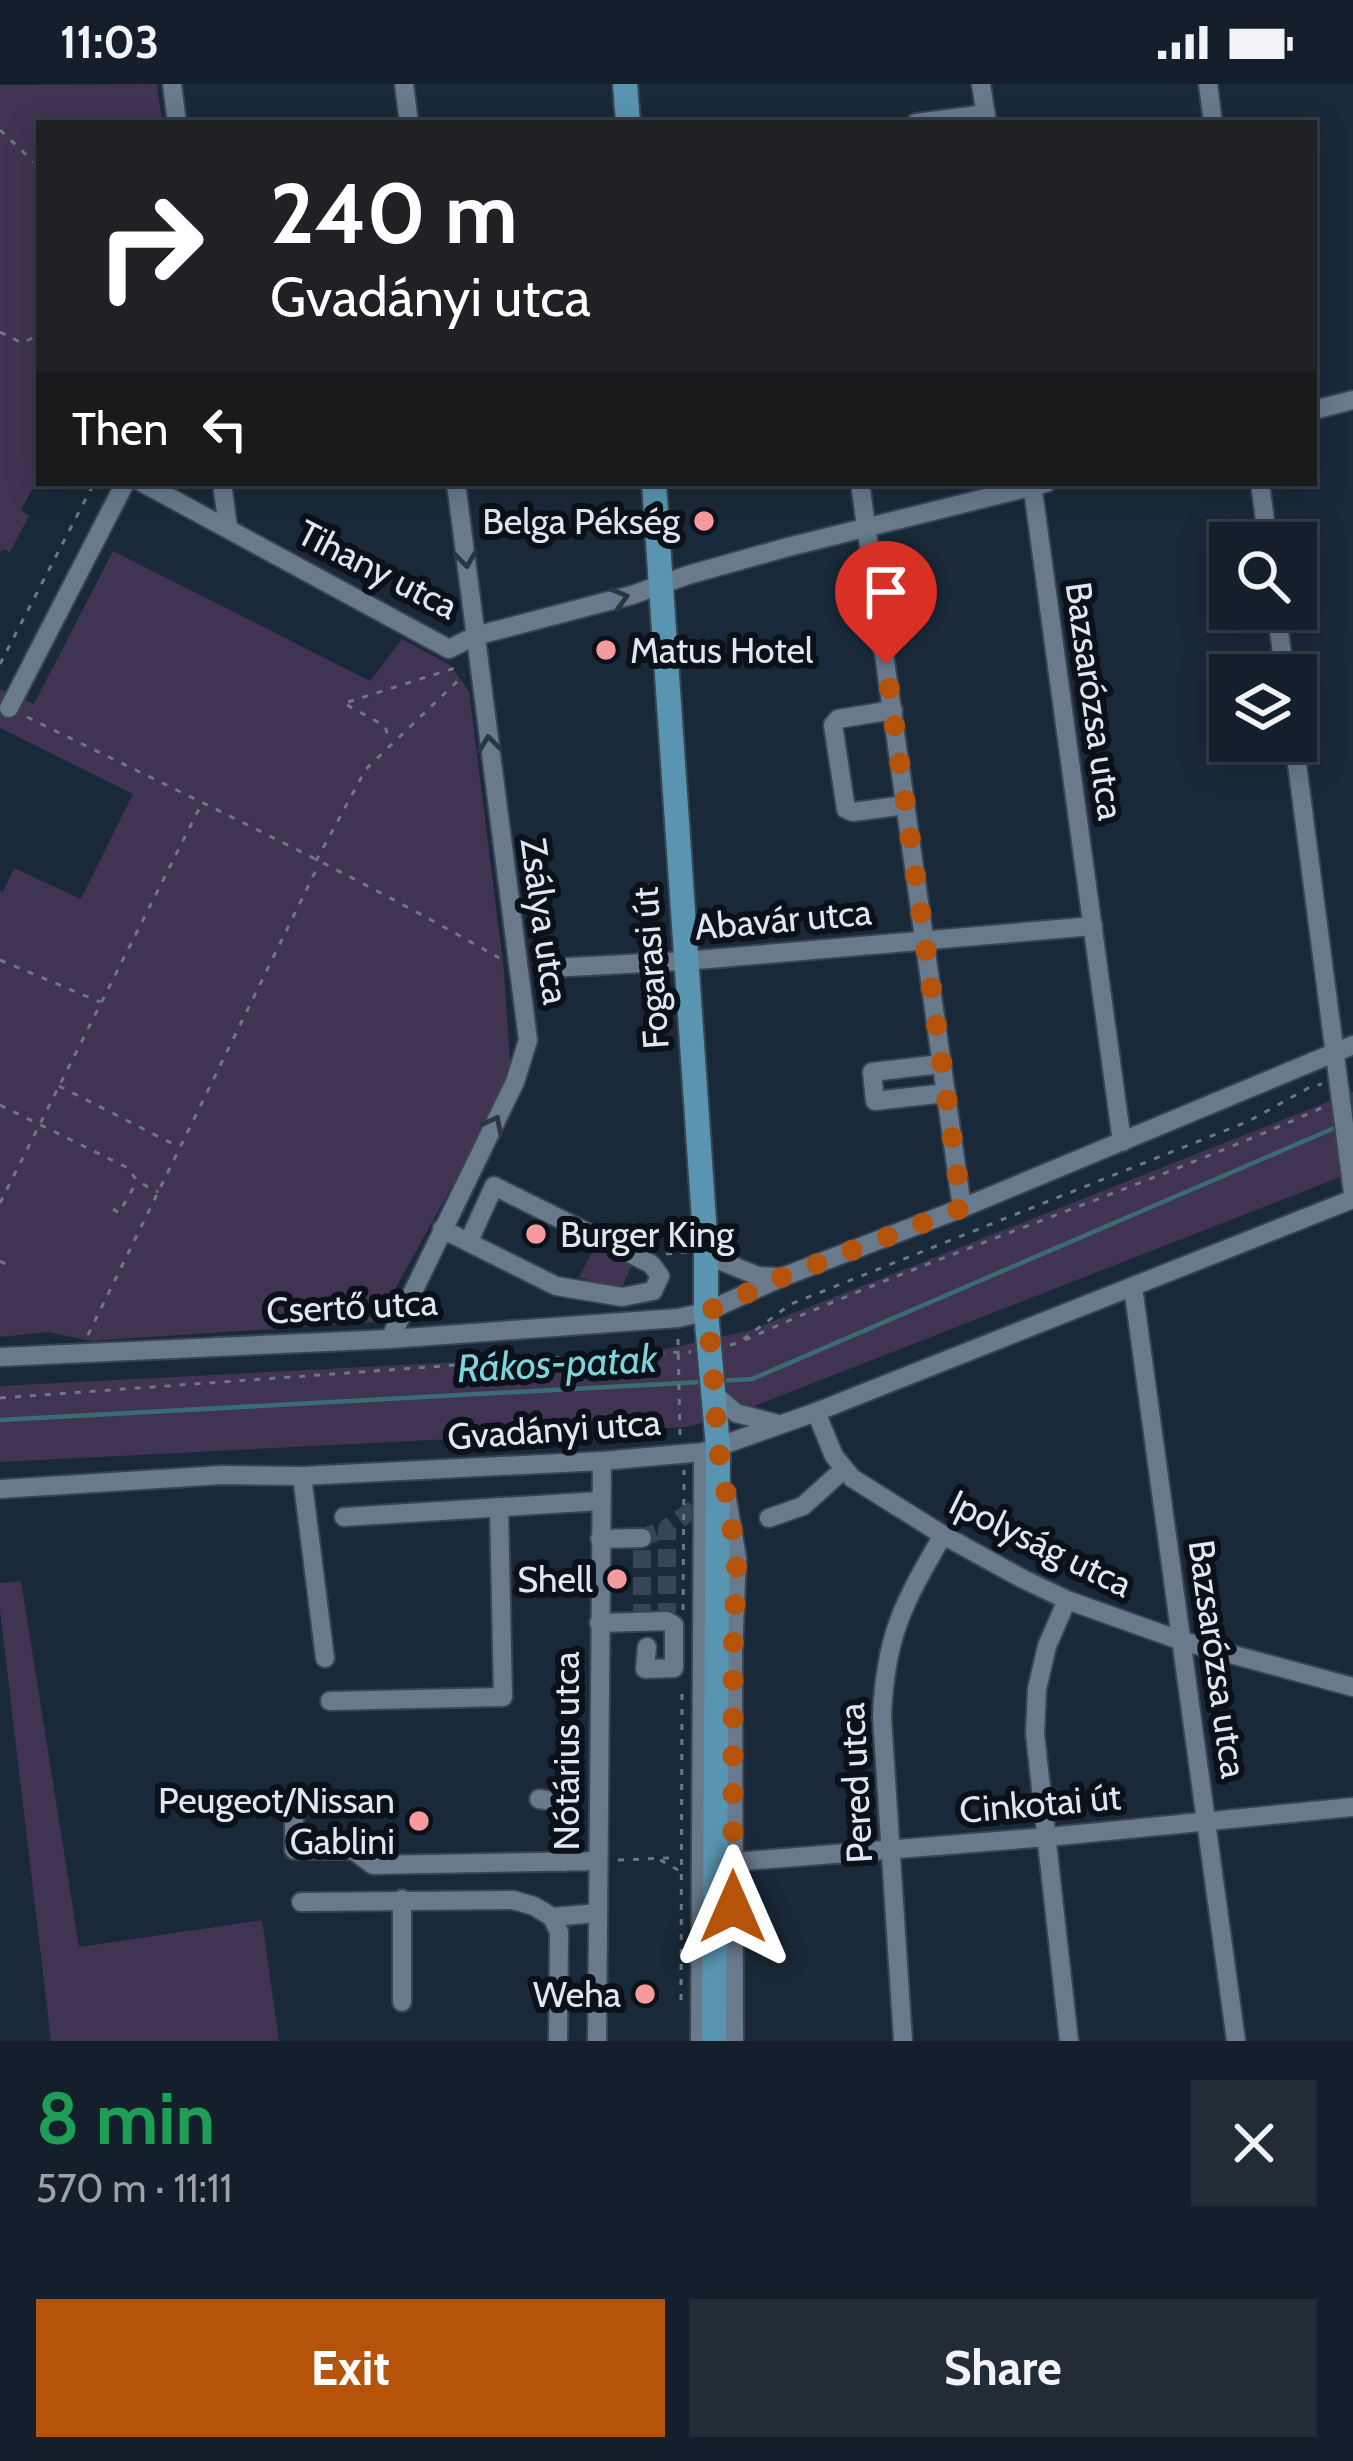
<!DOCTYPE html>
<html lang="en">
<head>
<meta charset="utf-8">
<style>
  body { margin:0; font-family:Cabin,sans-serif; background:#212c37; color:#f1f3f6; height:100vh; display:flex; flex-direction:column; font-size:45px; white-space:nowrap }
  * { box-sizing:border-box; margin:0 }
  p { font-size:39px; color:#9da2a9 }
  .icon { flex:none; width:66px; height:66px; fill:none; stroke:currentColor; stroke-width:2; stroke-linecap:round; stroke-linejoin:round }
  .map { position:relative; height:1957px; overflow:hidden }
  .sheet { display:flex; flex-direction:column; background:#141f2b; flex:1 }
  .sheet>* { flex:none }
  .hud { position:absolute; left:36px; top:36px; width:1281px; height:366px; border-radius:0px; box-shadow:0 6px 30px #0003,0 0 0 3px #333d47; background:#202124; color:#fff; overflow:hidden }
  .fabs { position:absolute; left:1209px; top:438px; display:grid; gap:24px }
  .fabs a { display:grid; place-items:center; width:108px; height:108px; border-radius:0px; background:#141f2b; box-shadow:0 6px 30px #0003,0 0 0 3px #333d47; font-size:60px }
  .pin { position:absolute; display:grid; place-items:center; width:102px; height:102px; color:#fff; margin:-123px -51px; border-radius:50% 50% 50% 0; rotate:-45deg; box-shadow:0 0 12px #0007 }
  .pin .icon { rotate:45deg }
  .me { position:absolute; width:132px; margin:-66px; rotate:0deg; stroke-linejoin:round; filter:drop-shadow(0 0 9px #0008) }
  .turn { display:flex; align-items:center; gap:42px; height:252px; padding:0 36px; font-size:54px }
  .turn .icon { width:156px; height:156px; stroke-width:2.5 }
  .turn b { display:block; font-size:84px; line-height:102px }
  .then { display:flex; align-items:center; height:114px; padding:0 36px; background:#0003; gap:24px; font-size:45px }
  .round { display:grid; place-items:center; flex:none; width:126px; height:126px; border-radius:0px; background:#212c37 }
  .overview { display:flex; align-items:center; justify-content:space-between; height:204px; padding:0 36px }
  h1 { font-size:72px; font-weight:800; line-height:90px; color:#1e9e55 }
  .action { display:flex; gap:24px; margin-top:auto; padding:24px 36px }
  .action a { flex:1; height:138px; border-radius:0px; background:#b45309; color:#fff; font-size:48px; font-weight:800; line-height:138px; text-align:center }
  .action a+a { background:#212c37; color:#f1f3f6 }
  .status { display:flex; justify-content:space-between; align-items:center; height:84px; padding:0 60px; background:#141f2b; direction:ltr }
  .status svg { height:33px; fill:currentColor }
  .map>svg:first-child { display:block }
  .green { fill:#413453 }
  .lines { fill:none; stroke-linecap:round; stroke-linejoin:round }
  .stream { stroke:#396d71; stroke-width:4.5 }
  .minor-tunnel { stroke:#374655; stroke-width:18; stroke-dasharray:18 9; stroke-linecap:butt }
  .minor-casing { stroke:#394452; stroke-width:22 }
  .major-casing { stroke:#394452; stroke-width:28 }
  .path { stroke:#6c7886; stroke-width:3; stroke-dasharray:6 9; stroke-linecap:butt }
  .minor { stroke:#697a8d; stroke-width:18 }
  .major { stroke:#5995b1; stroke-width:24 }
  .oneway { stroke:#2c3641 }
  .route { stroke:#b45309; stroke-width:21; stroke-dasharray:0 37.8 }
  .poi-dot { fill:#f59b9d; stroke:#0b1118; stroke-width:4.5 }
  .labels { text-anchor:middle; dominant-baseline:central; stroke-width:12; stroke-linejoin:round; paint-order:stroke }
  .poi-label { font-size:36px; fill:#dee7f2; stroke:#0b1118; text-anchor:end }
  .street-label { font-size:36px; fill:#dee7f2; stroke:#0b1118 }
  .water-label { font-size:39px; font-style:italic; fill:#7bd5db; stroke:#0b1118 }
</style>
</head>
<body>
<div class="status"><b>11:03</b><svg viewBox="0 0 49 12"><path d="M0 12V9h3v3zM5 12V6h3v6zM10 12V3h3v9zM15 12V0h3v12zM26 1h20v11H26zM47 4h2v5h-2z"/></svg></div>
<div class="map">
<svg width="1353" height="1957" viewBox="0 0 1353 1957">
  <rect width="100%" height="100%" fill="#1a2939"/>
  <g class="green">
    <polygon points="157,0 162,39 39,39 39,393 21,426 29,432 10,468 3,465 0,470 0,1"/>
    <polygon points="113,467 370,597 402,555 450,581 469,607 504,887 511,995 377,1238 90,1257 48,1248 0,1253 0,807 3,808 14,784 81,815 133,710 0,644 0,605 34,620"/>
    <polygon points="1353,1008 1353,1088 752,1323 688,1343 0,1378 0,1302 651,1268 748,1247"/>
    <polygon points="595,1163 632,1181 621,1206 579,1193"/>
    <polygon points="21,1497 79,1863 262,1836 279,1957 51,1957 0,1526 0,1499"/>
  </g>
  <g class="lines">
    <g class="stream">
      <polyline points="719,1297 752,1295 1339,1042"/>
      <polyline points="0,1336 701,1298"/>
    </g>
    <g class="minor-tunnel">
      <polyline points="667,1537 667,1444 703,1418"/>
      <polyline points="642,1538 642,1454 667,1444"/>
    </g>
    <defs>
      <g id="minor">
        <polyline points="172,0 177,39"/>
        <polyline points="404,0 409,39"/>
        <polyline points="981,0 987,39"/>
        <polyline points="1208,0 1213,39"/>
        <polyline points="916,39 986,30"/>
        <polyline points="1314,326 1353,316"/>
        <polyline points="143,399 449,565 475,552 632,511 688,491 788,463 1046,399"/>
        <polyline points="222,399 228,443"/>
        <polyline points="860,399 962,1124"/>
        <polyline points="1032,399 1122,1058"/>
        <polyline points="1260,399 1268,459"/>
        <polyline points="1276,525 1285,591"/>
        <polyline points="9,624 125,399"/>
        <polyline points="893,626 838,635 833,641 846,725 853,728 905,721"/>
        <polyline points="1294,657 1353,1109"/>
        <polyline points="549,884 685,877 1093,842"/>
        <polyline points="941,980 872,988 875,1017 946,1009"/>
        <polyline points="442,1145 556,1202 622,1213 653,1207 660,1192 651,1180 494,1102 469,1157"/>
        <polyline points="706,1171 758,1192 775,1193"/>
        <polyline points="1133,1203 1236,1957"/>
        <polyline points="390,1255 515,998 528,956 456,399"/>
        <polyline points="0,1273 390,1255 678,1234 706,1228 780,1194 962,1124 1353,961"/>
        <polyline points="713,1309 736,1329 778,1340"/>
        <polyline points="816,1328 834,1372 852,1394 943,1451 1023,1495 1067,1516 1182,1557 1353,1603"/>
        <polyline points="302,1392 325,1574"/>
        <polyline points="0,1405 222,1391 302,1392 602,1377 703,1368 816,1328 1353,1115"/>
        <polyline points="726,1409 737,1474 733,1568 734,1957"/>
        <polyline points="344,1433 600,1417"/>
        <polyline points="769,1434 803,1422 844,1385"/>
        <polyline points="600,1455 642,1454"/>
        <polyline points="1067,1516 1047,1562 1037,1605 1035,1650 1069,1957"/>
        <polyline points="599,1539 667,1537 674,1541 674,1584 645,1585 647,1563"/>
        <polyline points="330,1617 503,1613 499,1423"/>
        <polyline points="294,1713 294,1766 353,1766 373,1781 598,1777"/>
        <polyline points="539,1715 560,1718 564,1725 563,1778"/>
        <polyline points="733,1778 1048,1753 1353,1723"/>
        <polyline points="301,1818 513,1816 534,1822 552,1833 598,1829"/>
        <polyline points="552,1833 559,1848 558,1957"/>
        <polyline points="402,1918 402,1815"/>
        <polyline points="597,1957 602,1377"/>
        <polyline points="700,1957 703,1368"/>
        <path d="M903,1957L882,1633C885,1552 903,1520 943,1451"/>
      </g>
      <g id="major">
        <polyline points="625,0 628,39"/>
        <polyline points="654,399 706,1166 706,1228 718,1363 714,1957"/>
      </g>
    </defs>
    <use href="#minor" class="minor-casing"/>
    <use href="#major" class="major-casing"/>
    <g class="path">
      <polyline points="0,46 39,83"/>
      <polyline points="0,248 22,259 39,251"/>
      <polyline points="0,580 94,399"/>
      <polyline points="348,618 458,583"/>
      <polyline points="347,621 385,642 389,656"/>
      <path d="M27,633C186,711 346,786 499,874"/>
      <polyline points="316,777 366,685 464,591"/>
      <polyline points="0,876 100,918"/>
      <polyline points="59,1002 179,1063"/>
      <polyline points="0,1021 128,1084 137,1097 158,1108"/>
      <polyline points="0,1119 201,721"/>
      <polyline points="113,1125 119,1129 136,1099"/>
      <polyline points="666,1170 687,1168"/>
      <polyline points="0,1177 9,1182"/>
      <polyline points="88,1251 319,780"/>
      <polyline points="678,1255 680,1353"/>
      <path d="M745,1256C936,1170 1136,1107 1326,1022"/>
      <polyline points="730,1261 738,1259 791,1220 1249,1037 1310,1003 1322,1000"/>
      <polyline points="0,1314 596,1271 691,1268"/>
      <polyline points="683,1526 684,1386"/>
      <polyline points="618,1776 670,1774"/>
      <polyline points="660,1776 678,1786"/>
      <polyline points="681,1916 682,1602"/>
    </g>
    <use href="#minor" class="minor"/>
    <use href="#major" class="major"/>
  </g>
  <defs><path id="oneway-chevron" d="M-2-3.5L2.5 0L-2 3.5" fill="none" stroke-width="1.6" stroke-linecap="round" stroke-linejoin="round" transform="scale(3)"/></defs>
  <g class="oneway">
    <use href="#oneway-chevron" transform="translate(466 475) rotate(83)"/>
    <use href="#oneway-chevron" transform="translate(620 514) rotate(-16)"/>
    <use href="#oneway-chevron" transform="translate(489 660) rotate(-97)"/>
    <use href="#oneway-chevron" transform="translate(494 1040) rotate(-63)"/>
  </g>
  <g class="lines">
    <polyline class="route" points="733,1823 733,1568 737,1474 718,1363 712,1271 706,1228 780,1194 962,1124 886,580"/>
  </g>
  <g class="poi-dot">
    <circle cx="704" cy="437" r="12"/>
    <circle cx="606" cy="566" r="12"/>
    <circle cx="536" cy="1150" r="12"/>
    <circle cx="617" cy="1495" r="12"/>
    <circle cx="419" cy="1737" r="12"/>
    <circle cx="645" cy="1910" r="12"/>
  </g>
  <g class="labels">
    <g class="poi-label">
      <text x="680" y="437">Belga Pékség</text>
      <text x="630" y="566" text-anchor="start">Matus Hotel</text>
      <text x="560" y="1150" text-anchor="start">Burger King</text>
      <text x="593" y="1495">Shell</text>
      <text x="395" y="1716">Peugeot/Nissan<tspan x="395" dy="41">Gablini</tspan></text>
      <text x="621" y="1910">Weha</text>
    </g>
    <g class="street-label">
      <text transform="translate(378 485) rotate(27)">Tihany utca</text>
      <text transform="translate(1095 617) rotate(82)">Bazsarózsa utca</text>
      <text transform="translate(783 835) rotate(-5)">Abavár utca</text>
      <text transform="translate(545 837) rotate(82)">Zsálya utca</text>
      <text transform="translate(650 884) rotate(-94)">Fogarasi út</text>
      <text transform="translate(352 1222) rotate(-3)">Csertő utca</text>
      <text transform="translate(554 1345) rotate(-4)">Gvadányi utca</text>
      <text transform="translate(1041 1459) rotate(26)">Ipolyság utca</text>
      <text transform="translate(1218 1575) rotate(82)">Bazsarózsa utca</text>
      <text transform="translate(566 1667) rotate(-90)">Nótárius utca</text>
      <text transform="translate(855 1699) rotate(-93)">Pered utca</text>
      <text transform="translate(1040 1719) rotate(-5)">Cinkotai út</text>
    </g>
    <g class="water-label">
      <text transform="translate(557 1279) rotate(-3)">Rákos-patak</text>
    </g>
  </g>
</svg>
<div class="fabs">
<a><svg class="icon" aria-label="search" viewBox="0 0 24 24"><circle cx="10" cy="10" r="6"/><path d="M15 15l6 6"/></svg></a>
<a><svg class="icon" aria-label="layers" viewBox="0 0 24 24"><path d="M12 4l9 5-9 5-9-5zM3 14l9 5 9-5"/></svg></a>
</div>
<div class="pin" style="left:886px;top:580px;background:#d93025"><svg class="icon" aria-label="arrive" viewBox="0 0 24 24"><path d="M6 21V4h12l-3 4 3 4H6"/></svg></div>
<svg class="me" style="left:733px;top:1823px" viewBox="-20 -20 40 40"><path d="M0-17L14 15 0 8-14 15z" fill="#b45309" stroke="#fff" stroke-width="4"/></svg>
<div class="hud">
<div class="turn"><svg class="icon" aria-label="right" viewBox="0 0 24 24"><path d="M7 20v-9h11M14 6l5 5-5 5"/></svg><div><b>240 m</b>Gvadányi utca</div></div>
<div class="then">Then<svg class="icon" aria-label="left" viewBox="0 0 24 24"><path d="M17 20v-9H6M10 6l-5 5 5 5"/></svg></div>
</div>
</div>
<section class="sheet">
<div class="overview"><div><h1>8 min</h1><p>570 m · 11:11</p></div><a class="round"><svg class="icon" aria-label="close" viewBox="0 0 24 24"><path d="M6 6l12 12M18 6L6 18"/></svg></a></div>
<div class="action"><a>Exit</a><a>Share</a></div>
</section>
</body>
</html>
